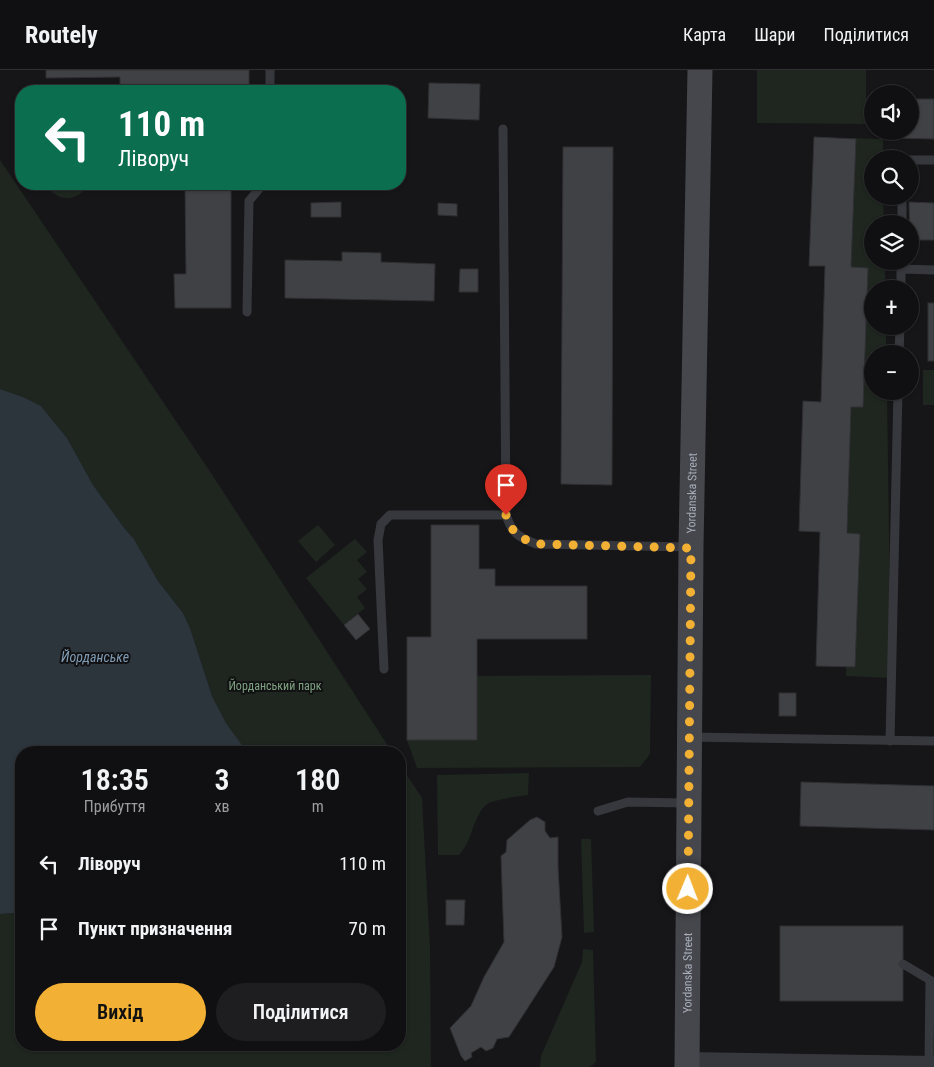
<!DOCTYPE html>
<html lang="uk">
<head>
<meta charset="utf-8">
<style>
  body { margin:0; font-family:"Roboto Condensed",sans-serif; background:#1e1e20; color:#f1f3f6; height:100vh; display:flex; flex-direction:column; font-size:19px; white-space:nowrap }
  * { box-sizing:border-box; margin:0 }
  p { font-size:16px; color:#9c9d9f }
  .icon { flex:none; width:28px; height:28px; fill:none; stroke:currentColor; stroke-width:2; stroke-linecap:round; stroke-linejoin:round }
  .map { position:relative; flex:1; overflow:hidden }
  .panel { position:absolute; left:15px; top:676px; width:391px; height:305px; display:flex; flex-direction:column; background:#101012; border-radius:20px; box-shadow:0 1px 4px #0004,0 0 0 1px #303032 }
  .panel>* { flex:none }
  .guide { position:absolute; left:15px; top:15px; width:391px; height:105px; border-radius:20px; box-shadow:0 1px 4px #0004,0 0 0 1px #303032; background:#0b6e4f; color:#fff; overflow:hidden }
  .controls { position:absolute; left:864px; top:15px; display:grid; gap:10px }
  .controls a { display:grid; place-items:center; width:55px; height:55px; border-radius:50%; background:#101012; box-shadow:0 1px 4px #0004,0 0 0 1px #303032; font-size:25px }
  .pin { position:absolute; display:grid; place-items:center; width:42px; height:42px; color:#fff; margin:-51px -21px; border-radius:50% 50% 50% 0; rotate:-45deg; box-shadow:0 0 5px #0007 }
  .pin .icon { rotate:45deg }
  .me { position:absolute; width:55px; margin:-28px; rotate:1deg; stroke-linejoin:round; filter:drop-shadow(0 0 4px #0008) }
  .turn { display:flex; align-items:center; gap:18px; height:105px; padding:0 20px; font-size:22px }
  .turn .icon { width:65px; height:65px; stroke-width:2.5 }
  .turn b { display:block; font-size:35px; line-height:42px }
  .eta { display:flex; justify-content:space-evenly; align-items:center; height:85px; text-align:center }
  .eta b { font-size:30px; font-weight:600; line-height:35px }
  .action { display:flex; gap:10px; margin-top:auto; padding:10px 20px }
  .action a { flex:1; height:58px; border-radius:30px; background:#f2b134; color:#111; font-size:20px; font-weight:600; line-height:58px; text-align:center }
  .action a+a { background:#1e1e20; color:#f1f3f6 }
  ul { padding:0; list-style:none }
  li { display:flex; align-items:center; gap:15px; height:65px; padding:0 20px }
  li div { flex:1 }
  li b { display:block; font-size:19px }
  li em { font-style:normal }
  header { display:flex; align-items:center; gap:30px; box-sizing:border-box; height:70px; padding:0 25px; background:#101012; border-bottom:1px solid #303032 }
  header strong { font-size:24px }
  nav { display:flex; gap:28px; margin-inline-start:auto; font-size:18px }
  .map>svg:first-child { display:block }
  .green { fill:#1e261f }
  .water { fill:#2c353c }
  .building { fill:#404145; stroke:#303034 }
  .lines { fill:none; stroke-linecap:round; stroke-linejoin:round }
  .service { stroke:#37383d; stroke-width:9 }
  .minor { stroke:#37383d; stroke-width:18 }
  .secondary { stroke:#45474d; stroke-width:25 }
  .route { stroke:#f2b134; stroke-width:9; stroke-dasharray:0 16.2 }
  .labels { text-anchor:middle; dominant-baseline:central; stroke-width:4; stroke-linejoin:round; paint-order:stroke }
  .street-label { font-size:12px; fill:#a8adb8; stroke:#111113 }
  .park-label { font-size:12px; fill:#7fa381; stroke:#111113 }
  .water-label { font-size:14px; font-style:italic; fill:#7f9bb3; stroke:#111113 }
</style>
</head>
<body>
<header>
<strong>Routely</strong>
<nav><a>Карта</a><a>Шари</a><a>Поділитися</a></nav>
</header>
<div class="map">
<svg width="934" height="997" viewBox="0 0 934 997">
  <rect width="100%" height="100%" fill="#161618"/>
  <g class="green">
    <polygon points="757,0 866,0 866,54 757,53"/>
    <polygon points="852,68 883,69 883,89 872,89 872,126 883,126 884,154 872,154 872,191 885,191 885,219 872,219 872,256 886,256 886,284 872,284 872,321 887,321 891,608 846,606"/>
    <polygon points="0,90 211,403 392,682 247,682 226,653 212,626 190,558 183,543 158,511 134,469 125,459 93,415 67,368 41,336 23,327 0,319"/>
    <path d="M45,114H89C78,133 56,132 45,114Z"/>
    <rect x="923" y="300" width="11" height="35"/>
    <polygon points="318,455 335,475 316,492 298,471"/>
    <polygon points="355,469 367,482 357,490 367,502 358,509 367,519 357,527 365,538 344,555 306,508"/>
    <polygon points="651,605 650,684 640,697 417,698 407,670 477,670 477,606"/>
    <polygon points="400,695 422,728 430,878 431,997 0,997 0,844 14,843 21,845 21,975 400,975"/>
    <path d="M529,703L528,725C520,726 492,730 487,734C473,745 473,771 459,785H438L437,705Z"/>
    <polygon points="581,769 591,769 594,862 584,863"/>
    <polygon points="583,879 593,880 596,992 590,997 540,997 541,986 582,892"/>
  </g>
  <polygon class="water" points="0,319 23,327 41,336 67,368 93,415 125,459 134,469 158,511 183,543 190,558 212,626 226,653 247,682 21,682 21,845 14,843 0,844"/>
  <g class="building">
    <polygon points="46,0 249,0 249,21 196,21 196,15 120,16 120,7 46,8"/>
    <polygon points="429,13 480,14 479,50 428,48"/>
    <polygon points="910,29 934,29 934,69 893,68 893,61 910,61"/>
    <polygon points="814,67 856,69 851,197 868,198 863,337 851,337 847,463 860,464 855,597 816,596 820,462 799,461 803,331 821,332 825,196 809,196"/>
    <polygon points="563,77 613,77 612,415 561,414"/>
    <polygon points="185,114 231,114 231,238 175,238 174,204 186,204"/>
    <polygon points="341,132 341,147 311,147 311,133"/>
    <polygon points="909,132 934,133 934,170 910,170"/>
    <polygon points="438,133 457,134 457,146 438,145"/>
    <polygon points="342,182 381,183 381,192 435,194 434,231 285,228 285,190 342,191"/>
    <polygon points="460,199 478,199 478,222 459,222"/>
    <rect x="928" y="233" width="6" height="58"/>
    <polygon points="431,455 479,455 479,499 495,499 495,516 587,516 587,569 477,569 477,670 407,670 407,567 431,567"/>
    <polygon points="358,544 370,559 356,570 344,555"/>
    <rect x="779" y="623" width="17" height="23"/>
    <polygon points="801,712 934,716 934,760 800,756"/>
    <polygon points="537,747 545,752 545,761 550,768 558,767 558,797 562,867 554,897 509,967 497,969 493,978 486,981 481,977 471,983 472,987 465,991 461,986 450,958 471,936 484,907 504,872 501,786 506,782 507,770 530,750"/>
    <polygon points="446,830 465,830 464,855 446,855"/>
    <rect x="780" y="856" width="123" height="75"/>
  </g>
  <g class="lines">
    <g class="service">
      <polyline points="270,0 270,21"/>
      <path d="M503,59L506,445C512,463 518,467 536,474L689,477"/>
      <polyline points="910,90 934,90"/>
      <polyline points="902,154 902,126"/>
      <polyline points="901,199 934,200"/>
      <polyline points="901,219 901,191"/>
      <polyline points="247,242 249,131 263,114"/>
      <polyline points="899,284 900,256"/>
      <polyline points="384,599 378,470 381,454 390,445 506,445"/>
      <polyline points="691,667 934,671"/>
      <polyline points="890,671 898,321"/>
      <polyline points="598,741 628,732 687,733"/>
      <polyline points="903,894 930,910 929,995"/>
    </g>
    <polyline class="minor" points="687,991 934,995"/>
    <path class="secondary" id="s1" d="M687,997L691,477L700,0"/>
  </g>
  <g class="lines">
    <path class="route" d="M506,445C512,463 518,467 536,474L691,478L688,819"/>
  </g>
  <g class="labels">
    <g class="street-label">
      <text stroke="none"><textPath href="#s1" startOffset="574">Yordanska Street</textPath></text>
      <text stroke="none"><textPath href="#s1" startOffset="94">Yordanska Street</textPath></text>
    </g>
    <g class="park-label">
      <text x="275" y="616">Йорданський парк</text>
    </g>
    <g class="water-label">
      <text x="95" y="587">Йорданське</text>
    </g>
  </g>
</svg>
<div class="controls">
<a><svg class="icon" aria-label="sound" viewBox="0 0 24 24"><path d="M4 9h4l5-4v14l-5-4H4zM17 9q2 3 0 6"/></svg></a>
<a><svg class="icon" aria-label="search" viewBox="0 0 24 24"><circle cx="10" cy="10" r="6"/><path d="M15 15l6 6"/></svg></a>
<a><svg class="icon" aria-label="layers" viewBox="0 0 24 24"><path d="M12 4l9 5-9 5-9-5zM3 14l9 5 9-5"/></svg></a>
<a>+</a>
<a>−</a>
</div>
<div class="pin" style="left:506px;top:445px;background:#d93025"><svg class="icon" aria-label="arrive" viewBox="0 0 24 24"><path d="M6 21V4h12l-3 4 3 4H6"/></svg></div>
<svg class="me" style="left:688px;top:819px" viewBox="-20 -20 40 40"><circle r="17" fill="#f2b134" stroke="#fff" stroke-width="3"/><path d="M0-11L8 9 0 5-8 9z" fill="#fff"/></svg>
<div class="guide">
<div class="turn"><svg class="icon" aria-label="left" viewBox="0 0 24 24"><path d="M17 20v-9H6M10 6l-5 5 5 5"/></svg><div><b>110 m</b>Ліворуч</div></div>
</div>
<section class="panel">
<div class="eta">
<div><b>18:35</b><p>Прибуття</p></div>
<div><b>3</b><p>хв</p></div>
<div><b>180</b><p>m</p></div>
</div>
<ul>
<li><svg class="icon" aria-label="left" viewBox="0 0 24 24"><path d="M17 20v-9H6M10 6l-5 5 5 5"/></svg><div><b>Ліворуч</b></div><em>110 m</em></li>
<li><svg class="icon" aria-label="arrive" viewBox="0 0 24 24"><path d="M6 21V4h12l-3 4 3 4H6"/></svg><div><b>Пункт призначення</b></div><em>70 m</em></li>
</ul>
<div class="action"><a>Вихід</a><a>Поділитися</a></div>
</section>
</div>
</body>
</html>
